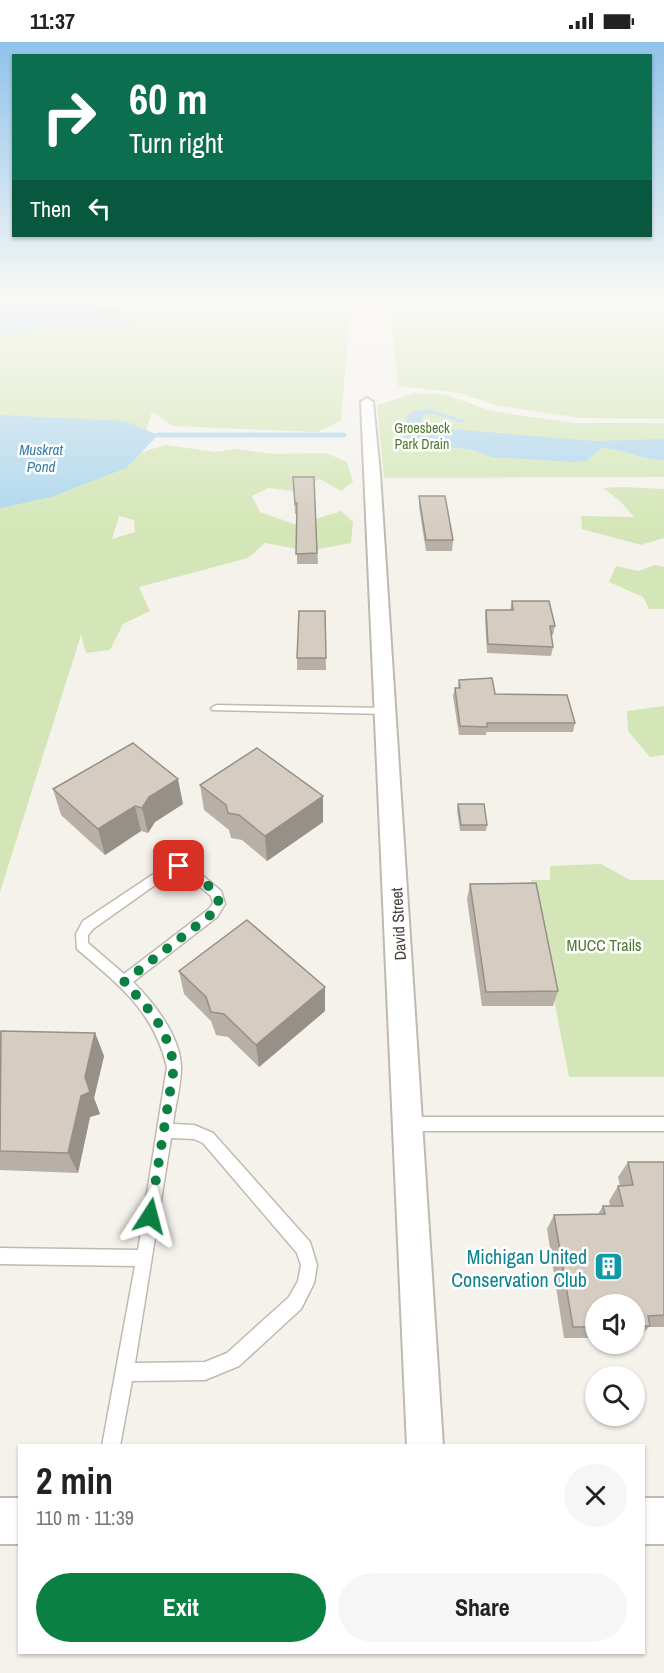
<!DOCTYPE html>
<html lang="en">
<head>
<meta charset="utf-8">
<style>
  body { margin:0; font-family:"Archivo Narrow",sans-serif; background:#f6f6f6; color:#222; height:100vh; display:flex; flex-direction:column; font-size:22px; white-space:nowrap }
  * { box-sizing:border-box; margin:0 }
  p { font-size:20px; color:#767676 }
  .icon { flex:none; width:33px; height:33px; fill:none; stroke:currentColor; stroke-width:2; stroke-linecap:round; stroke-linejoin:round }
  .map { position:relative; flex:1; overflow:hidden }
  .drawer { position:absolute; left:18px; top:1402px; width:627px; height:210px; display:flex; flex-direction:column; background:#fff; border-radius:0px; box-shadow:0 2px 4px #0004 }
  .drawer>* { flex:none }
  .top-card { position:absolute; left:12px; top:12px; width:640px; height:183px; border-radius:0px; box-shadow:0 2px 4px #0004; background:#0b6e4f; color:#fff; overflow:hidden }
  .fabs { position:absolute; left:585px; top:1252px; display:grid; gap:12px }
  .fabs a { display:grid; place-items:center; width:60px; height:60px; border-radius:50%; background:#fff; box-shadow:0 2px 4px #0004; font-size:30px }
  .pin { position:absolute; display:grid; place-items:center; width:51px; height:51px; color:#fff; margin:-26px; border-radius:12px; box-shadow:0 3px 9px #0006 }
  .me { position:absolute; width:66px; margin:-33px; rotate:9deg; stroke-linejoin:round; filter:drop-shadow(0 0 4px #0008) }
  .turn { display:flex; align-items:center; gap:21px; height:126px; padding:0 18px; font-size:27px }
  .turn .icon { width:78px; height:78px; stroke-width:2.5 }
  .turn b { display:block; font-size:42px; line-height:51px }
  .then { display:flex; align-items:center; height:57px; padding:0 18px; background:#0003; gap:12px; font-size:22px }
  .round { display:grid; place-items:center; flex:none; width:63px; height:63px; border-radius:32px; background:#f6f6f6 }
  .summary { display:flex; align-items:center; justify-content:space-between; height:102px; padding:0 18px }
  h1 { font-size:36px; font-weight:800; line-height:45px }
  .cta { display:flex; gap:12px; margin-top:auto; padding:12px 18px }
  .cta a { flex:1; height:69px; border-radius:36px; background:#0b8043; color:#fff; font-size:24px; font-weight:800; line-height:69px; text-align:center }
  .cta a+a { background:#f6f6f6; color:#222 }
  .status { display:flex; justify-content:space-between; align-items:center; height:42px; padding:0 30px; background:#fff; direction:ltr }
  .status svg { height:16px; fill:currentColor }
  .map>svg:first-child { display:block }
  .green { fill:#d4e6b7; fill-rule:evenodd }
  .water { fill:#add6ed }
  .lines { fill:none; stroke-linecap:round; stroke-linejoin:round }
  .stream { stroke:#add6ed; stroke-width:5 }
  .service-casing { stroke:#c0b9af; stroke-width:3 }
  .minor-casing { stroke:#c0b9af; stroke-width:4 }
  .tertiary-casing { stroke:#c0b9af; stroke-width:4 }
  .service { fill:#fff; fill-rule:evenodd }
  .minor { fill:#fff; fill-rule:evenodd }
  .tertiary { fill:#fff; fill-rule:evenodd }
  .wall { fill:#b8b0a7 }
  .shaded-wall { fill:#969088 }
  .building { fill:#d6cdc2; stroke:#969088; stroke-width:1.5 }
  .route { stroke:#0b8043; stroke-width:10; stroke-dasharray:0 18 }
  .labels { text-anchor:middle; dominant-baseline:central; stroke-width:5; stroke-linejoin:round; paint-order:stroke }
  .far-park-label { font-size:14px; fill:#4f792f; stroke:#fff }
  .far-water-label { font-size:15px; font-style:italic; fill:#357da9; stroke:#fff }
  .street-label { font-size:16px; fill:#49423a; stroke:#fff }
  .park-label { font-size:16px; fill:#4f792f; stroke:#fff }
  .near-culture-label { font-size:20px; fill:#0d838f; stroke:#fff; text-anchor:end }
</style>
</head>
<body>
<div class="status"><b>11:37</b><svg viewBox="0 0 49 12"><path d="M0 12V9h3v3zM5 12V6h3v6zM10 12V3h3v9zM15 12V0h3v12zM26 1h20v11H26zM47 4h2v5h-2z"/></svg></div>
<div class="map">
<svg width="664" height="1631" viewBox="0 0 664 1631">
  <rect width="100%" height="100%" fill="#f5f2ec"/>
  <g class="green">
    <path d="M0,259H351L341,379L317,390L173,384L152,370L139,411L166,403L215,410L236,407L273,412L326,411L347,420L353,440L341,449L320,437L294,449L268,446L252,454L260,470L297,483L341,469L353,480L351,501L308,509L265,501L248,516L139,545L150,569L123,582L110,608L86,611L81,593L0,850ZM119,474L134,478L135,490L112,497Z"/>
    <polygon points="389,259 664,259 664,377 581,376 499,364 460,351 398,344"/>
    <polygon points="415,351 444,352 491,369 575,381 664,381 664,435 384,436 377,363"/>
    <polygon points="624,445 664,447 664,496 641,503 582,487 581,474 634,475 620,459 603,446"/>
    <polygon points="655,523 664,525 664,567 649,567 643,555 609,540 616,524 638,529"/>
    <polygon points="664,664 664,713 650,715 628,689 627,669"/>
    <polygon points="601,822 630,838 664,838 664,1035 569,1035 531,838 550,838 550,824"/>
  </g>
  <g class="water">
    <path d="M0,259H83L88,263L119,264L131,279C120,287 112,283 99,282C65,282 33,290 0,293Z"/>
    <path d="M430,367L466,379L461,381L434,372H425L419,383L422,390L433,391L449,387L594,399L664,397V418C642,418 624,407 602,406L586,419L574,420L493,415L470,407L451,406L404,395L407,373L418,368Z"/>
    <polygon points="0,373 125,379 158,393 126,426 51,455 0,466"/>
  </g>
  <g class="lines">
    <polyline class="stream" points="158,393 344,393"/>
    <defs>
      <g id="service">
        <polygon points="216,663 386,666 391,669 386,672 212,668 211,666"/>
        <path d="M170,821L191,824L221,849L225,862L217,875L133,940C154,961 181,995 181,1026C181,1044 175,1064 173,1082L194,1083L213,1091L310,1200L317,1223L314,1241L301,1267L239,1324L205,1338L132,1339L120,1404H102L135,1224L0,1222V1206L138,1208L167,1025C153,968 120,944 77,907L76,892L83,879ZM172,831H184L211,854L213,861L209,867L124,932L88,901V893L93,887ZM171,1096L194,1097L203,1101L297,1211L301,1223L298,1239L289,1255L227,1311L205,1320L135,1321Z"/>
        <polygon points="409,1075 664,1075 664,1089 409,1089 404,1087 401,1082 404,1077"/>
      </g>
      <polygon id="minor" points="367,356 373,360 380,432 443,1404 407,1404 361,360"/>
      <g id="tertiary">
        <rect x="0" y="1456" width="20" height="46"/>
        <rect x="644" y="1456" width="20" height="46"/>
      </g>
    </defs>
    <use href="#service" class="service-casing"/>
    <use href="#minor" class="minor-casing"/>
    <use href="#tertiary" class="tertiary-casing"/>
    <use href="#service" class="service"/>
    <use href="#minor" class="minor"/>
    <use href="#tertiary" class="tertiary"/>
  </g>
  <g class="wall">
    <polygon points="293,435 314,435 318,522 297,522 297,472 295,472"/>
    <polygon points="419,454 453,498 452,509 426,509 419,465"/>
    <polygon points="512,559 555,584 553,593 551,593 553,605 551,614 487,611 485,577 486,568 510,568"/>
    <polygon points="325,569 326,628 297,628 297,616"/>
    <polygon points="459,638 495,652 575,681 573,690 486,690 486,693 459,693 453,654 455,646 458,646"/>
    <polygon points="200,743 323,780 267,819 242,798 231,796 229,788 204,768"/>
    <polygon points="53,747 183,762 155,780 148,791 141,789 105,813 61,773"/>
    <polygon points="458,762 487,783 486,789 460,789 457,768"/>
    <polygon points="470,842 558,949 553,964 482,964 467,857"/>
    <polygon points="179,929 325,969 259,1025 228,995 216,993 211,979 184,952"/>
    <polygon points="0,990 95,991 104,1014 94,1056 100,1072 90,1075 78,1131 0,1128"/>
    <polygon points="628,1120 664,1120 664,1285 649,1285 638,1296 634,1296 634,1263 596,1263 596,1296 564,1296 547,1187 554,1173 598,1172 603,1164 610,1164 609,1159 618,1144 620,1144 618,1135"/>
  </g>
  <g class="shaded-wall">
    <polygon points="178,737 183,762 155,780 148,791 142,766 149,755"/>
    <polygon points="323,754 323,780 267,819 265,794"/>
    <polygon points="135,764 141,789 105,813 98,787"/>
    <polygon points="325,945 325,969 259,1025 256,1003"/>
    <polygon points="95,991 104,1014 94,1056 100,1072 90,1075 78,1131 68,1111"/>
  </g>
  <g class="building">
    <polygon points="293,435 314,435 317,511 296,512 297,461 295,462"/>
    <polygon points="419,454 445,454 453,498 426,498"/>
    <polygon points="512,559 549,559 555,584 550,584 553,605 488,602 486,568 513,568"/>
    <polygon points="299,569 325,569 326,616 297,616"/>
    <polygon points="492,636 495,652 567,653 575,681 487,681 487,685 460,684 455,646 460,646 459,638"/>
    <polygon points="133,701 178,737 149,755 142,766 135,764 98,787 53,747"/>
    <polygon points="257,706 323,754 265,794 239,773 228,771 226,763 200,743"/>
    <polygon points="458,762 484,762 487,783 461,783"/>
    <polygon points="536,841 558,949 486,950 470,842"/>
    <polygon points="247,878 325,945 256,1003 224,972 211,970 206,955 179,929"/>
    <polygon points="1,989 95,991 85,1035 90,1050 81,1054 68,1111 0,1109"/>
    <polygon points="628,1120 664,1120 664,1273 648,1274 650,1284 634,1284 634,1263 596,1263 596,1285 573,1285 554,1173 605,1172 603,1164 623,1164 618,1144 633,1143"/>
  </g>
  <linearGradient id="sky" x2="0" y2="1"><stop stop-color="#90c2ea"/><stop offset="0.53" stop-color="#faf9f6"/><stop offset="1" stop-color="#faf9f6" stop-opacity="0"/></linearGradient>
  <rect width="664" height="488" fill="url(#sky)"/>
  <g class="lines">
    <path class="route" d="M150,1174L174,1025C167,985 151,969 124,940L213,871L219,861C215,846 194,829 179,824"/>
  </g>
  <defs>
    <symbol id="building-square" viewBox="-11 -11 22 22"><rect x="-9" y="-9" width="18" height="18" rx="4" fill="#0f9aa8" stroke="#fff"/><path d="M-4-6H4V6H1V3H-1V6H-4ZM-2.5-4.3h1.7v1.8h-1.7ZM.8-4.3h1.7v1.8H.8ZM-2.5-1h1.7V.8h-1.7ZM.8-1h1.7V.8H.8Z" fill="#fff"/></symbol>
  </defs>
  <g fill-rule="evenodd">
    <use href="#building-square" x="592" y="1208" width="33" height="33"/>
  </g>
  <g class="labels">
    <g class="far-park-label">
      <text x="422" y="386">Groesbeck<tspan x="422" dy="16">Park Drain</tspan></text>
    </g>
    <g class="far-water-label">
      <text x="41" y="407">Muskrat<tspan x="41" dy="17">Pond</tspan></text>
    </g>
    <g class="street-label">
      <text transform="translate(398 882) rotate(-93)">David Street</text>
    </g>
    <g class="park-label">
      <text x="604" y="903">MUCC Trails</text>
    </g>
    <g class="near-culture-label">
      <text x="587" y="1214">Michigan United<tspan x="587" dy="23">Conservation Club</tspan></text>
    </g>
  </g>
</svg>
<div class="fabs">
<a><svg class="icon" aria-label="sound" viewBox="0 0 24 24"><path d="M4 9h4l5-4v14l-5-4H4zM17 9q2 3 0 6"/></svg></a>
<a><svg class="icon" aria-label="search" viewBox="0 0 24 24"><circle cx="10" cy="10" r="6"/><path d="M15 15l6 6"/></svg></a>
</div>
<div class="pin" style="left:179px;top:824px;background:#d93025"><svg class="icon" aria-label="arrive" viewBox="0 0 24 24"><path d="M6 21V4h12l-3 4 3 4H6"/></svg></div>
<svg class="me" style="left:150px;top:1174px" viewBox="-20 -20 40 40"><path d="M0-17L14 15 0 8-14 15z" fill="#0b8043" stroke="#fff" stroke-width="4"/></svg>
<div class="top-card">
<div class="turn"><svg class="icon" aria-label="right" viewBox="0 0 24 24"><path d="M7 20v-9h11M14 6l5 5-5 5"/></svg><div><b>60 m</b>Turn right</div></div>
<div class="then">Then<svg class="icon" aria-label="left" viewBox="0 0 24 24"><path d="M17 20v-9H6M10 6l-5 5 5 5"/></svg></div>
</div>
<section class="drawer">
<div class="summary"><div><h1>2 min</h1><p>110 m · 11:39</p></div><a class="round"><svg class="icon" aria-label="close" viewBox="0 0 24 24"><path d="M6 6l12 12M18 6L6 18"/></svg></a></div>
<div class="cta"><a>Exit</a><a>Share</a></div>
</section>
</div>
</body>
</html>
